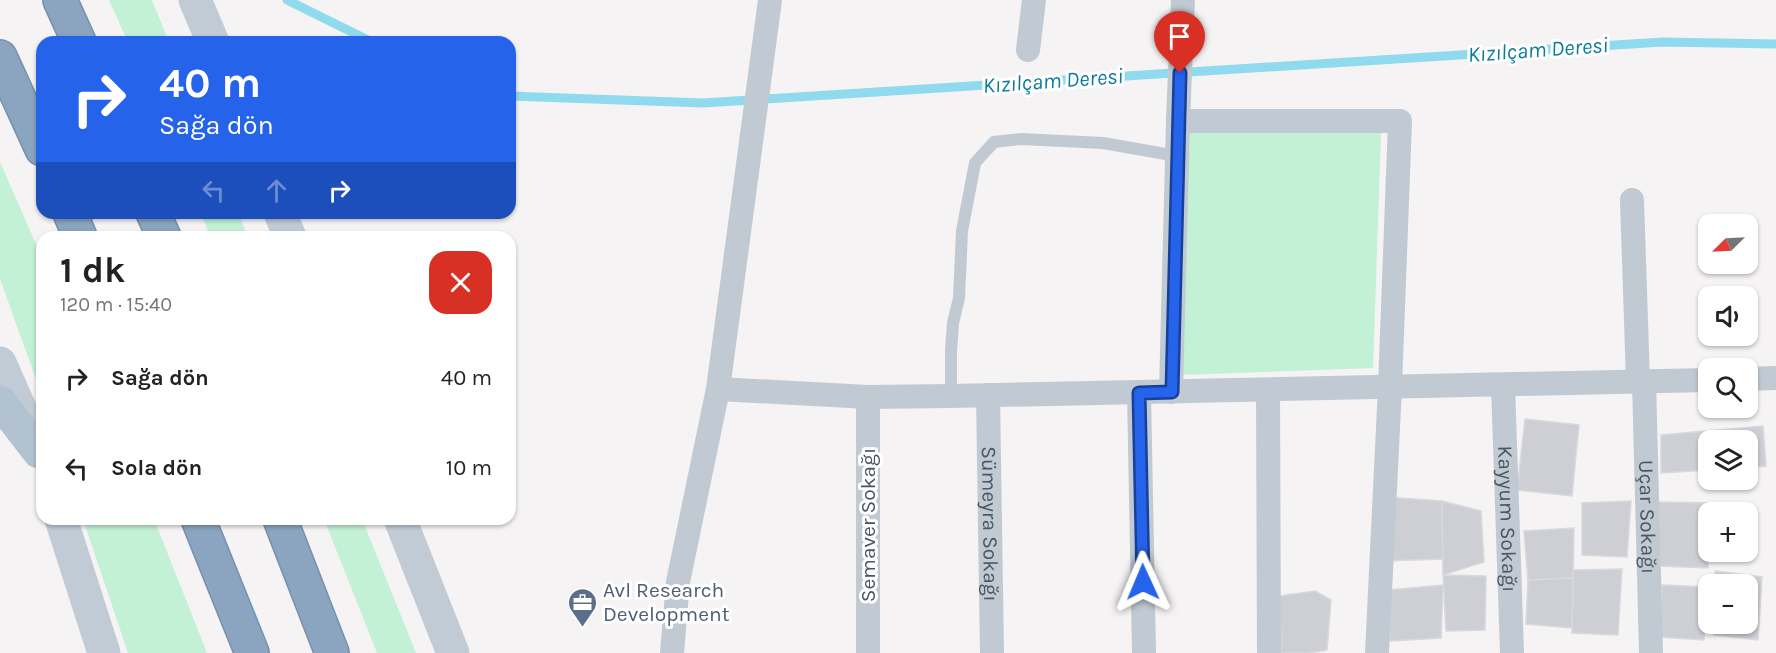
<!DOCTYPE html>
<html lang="tr">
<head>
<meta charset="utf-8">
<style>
  body { margin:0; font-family:Karla,sans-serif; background:#f6f6f6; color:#222; height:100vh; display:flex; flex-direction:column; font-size:22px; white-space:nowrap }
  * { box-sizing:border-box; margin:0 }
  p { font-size:20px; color:#767676 }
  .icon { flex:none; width:33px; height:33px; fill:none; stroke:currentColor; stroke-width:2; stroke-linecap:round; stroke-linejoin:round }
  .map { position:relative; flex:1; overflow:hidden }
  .side { position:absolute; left:36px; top:231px; width:480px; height:294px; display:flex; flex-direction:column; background:#fff; border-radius:18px; box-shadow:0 2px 4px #0004 }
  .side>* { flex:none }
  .banner { position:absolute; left:36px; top:36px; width:480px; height:183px; border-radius:18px; box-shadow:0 2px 4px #0004; background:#2563eb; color:#fff; overflow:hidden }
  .needle { width:39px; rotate:246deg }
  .controls { position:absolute; left:1698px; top:214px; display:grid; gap:12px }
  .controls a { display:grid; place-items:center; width:60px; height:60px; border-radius:12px; background:#fff; box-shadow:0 2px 4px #0004; font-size:30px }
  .pin { position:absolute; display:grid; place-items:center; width:51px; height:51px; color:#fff; margin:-62px -26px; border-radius:50% 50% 50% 0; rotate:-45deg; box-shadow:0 0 6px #0007 }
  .pin .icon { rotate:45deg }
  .me { position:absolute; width:66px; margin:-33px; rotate:359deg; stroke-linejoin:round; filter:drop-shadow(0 0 4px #0008) }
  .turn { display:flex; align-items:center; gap:21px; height:126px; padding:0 24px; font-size:27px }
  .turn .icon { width:78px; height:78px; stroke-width:2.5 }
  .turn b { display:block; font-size:42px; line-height:51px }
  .lanes { display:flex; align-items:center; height:57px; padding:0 24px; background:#0003; justify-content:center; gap:30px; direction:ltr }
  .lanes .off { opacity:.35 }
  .round { display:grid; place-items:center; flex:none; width:63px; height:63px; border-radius:18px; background:#f6f6f6 }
  .summary { display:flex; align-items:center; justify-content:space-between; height:102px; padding:0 24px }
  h1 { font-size:36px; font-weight:700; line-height:45px }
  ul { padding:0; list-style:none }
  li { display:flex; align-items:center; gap:18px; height:90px; padding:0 24px }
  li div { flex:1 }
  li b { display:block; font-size:22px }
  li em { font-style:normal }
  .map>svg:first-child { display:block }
  .green { fill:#c3f1d5 }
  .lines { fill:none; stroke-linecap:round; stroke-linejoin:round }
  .stream { stroke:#90daee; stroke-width:9 }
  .building { fill:#cdcfd5; stroke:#d7d9de; stroke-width:1.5 }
  .highway-casing { stroke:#7690ad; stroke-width:36 }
  .lane { stroke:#c1cad2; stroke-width:12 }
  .street { stroke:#c1cad2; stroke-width:24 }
  .secondary { stroke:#c1cbd6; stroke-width:33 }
  .primary { stroke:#b3c2d1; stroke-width:33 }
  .highway { stroke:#8ba5c1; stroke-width:33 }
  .route-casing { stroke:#184099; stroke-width:15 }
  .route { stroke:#2563eb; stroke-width:10 }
  .labels { text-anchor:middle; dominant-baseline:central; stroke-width:6; stroke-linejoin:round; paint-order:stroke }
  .street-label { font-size:21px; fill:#4a5661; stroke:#fff }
  .service-label { font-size:21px; fill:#4e5e75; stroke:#fff; text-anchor:start }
  .water-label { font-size:22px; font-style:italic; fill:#0c7c9b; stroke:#fff }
</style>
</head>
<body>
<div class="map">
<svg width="1776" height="653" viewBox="0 0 1776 653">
  <rect width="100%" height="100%" fill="#f5f3f3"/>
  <g class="green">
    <polygon points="109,0 152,0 169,42 128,42"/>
    <polygon points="1187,132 1381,133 1373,368 1181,375"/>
    <polygon points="0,162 42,258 42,396 0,279"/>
    <polygon points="201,213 238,213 248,237 210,237"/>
    <polygon points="83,519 154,519 207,653 128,653"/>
    <polygon points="324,519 362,519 416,653 377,653"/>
  </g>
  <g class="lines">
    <g class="stream">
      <polyline points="287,0 372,42"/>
      <polyline points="510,96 703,103 1663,42 1776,44"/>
    </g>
  </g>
  <g class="building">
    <polygon points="1525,419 1579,425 1572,496 1517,490"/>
    <polygon points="1763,426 1766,466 1748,468 1748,441 1708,441 1708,470 1661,473 1661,435"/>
    <polygon points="1385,497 1442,501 1443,559 1382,561"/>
    <polygon points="1442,501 1481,511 1484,562 1443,575"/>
    <polygon points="1631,501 1627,557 1582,555 1582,503"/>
    <polygon points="1658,502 1711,503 1710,513 1708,513 1708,568 1660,566"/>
    <polygon points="1574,528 1573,578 1528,580 1524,531"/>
    <polygon points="1622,569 1618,635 1572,633 1573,570"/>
    <polygon points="1715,571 1762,577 1758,640 1714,635 1714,624 1748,624 1748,585 1715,585"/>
    <polygon points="1443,575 1486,576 1485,630 1446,631"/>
    <polygon points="1573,578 1572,628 1526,624 1528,580"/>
    <polygon points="1443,585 1441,638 1390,641 1389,590"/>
    <polygon points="1662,585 1707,587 1704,640 1660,637"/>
    <polygon points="1315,591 1331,600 1327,650 1309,653 1281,653 1280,596"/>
  </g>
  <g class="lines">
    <defs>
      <g id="highway">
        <polyline points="60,0 79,42"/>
        <polyline points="0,57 42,149"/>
        <polyline points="70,213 80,237"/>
        <polyline points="153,213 164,237"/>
        <polyline points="198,519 252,653"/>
        <polyline points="280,519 332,653"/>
      </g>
    </defs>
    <use href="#highway" class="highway-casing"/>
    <polyline class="lane" points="951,396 951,351 953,323 959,298 962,231 975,163 994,142 1021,139 1103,143 1177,156"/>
    <g class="street">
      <polyline points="1028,50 1034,0"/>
      <polyline points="1178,121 1183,0"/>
      <polyline points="1632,200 1638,381"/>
      <polyline points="1748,379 1776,378"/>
      <path id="s1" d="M1644,381L1651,653"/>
      <path id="s2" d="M1503,385L1512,653"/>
      <polyline points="718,389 868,397 951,396 1708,380"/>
      <polyline points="1268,390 1269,653"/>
      <polyline points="1171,392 1178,121 1400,121 1390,387 1377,653"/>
      <polyline points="1139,393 1144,653"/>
      <path id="s3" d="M988,395L992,653"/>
      <polyline points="868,397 868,653"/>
      <polyline points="672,653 678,582 718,389 770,0"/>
    </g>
    <g class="secondary">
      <polyline points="195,0 213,42"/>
      <polyline points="280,213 290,237"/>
      <polyline points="0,363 31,433"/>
      <polyline points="61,519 104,653"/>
      <polyline points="400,519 453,653"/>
    </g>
    <polyline class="primary" points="0,402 39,452"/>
    <use href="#highway" class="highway"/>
  </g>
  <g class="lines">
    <defs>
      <polyline id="route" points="1143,582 1139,393 1172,392 1180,73"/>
    </defs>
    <use href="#route" class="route-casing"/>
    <use href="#route" class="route"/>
  </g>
  <defs>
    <symbol id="office-pin" viewBox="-11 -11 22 30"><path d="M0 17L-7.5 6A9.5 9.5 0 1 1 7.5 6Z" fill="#5c6f8a" stroke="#fff"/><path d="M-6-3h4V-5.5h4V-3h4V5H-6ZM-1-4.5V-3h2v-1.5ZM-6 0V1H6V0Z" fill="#fff"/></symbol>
  </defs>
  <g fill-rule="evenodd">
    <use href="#office-pin" x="566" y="586" width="33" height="45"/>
  </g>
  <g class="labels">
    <g class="street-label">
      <text stroke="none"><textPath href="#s1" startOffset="136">Uçar Sokağı</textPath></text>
      <text stroke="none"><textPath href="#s2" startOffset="134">Kayyum Sokağı</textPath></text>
      <text stroke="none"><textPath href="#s3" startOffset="129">Sümeyra Sokağı</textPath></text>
      <text transform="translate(868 525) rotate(-90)">Semaver Sokağı</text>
    </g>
    <g class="service-label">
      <text x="603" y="590">Avl Research<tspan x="603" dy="24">Development</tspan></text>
    </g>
    <g class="water-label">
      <text transform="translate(1538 50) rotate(-4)">Kızılçam Deresi</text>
      <text transform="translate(1053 81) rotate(-4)">Kızılçam Deresi</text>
    </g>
  </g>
</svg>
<div class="controls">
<a><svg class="needle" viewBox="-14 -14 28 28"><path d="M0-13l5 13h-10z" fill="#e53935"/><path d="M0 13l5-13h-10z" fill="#767676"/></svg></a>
<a><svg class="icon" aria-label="sound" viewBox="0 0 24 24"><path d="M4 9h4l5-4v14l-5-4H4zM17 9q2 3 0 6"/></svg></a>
<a><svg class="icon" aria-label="search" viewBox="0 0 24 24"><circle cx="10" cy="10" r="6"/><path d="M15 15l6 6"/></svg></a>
<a><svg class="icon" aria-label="layers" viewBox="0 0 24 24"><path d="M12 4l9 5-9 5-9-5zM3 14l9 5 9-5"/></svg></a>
<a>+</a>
<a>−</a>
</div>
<div class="pin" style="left:1180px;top:73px;background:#d93025"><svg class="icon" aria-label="arrive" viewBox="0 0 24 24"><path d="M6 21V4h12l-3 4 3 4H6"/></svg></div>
<svg class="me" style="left:1143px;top:582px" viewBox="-20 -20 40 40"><path d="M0-17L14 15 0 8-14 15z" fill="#2563eb" stroke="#fff" stroke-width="4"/></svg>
<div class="banner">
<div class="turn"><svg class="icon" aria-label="right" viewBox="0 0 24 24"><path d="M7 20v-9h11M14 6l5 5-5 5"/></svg><div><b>40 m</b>Sağa dön</div></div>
<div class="lanes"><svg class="icon off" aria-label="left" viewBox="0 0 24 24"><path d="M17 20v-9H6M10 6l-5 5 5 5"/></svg><svg class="icon off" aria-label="ahead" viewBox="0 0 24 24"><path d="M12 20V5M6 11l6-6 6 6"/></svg><svg class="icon" aria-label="right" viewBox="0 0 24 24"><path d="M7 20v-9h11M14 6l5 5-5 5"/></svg></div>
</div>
<section class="side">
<div class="summary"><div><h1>1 dk</h1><p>120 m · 15:40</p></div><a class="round" style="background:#d93025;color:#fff"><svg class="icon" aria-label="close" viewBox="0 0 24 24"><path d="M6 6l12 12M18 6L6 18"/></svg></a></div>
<ul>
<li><svg class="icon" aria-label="right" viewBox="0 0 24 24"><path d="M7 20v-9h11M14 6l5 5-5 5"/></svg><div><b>Sağa dön</b></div><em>40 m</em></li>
<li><svg class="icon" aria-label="left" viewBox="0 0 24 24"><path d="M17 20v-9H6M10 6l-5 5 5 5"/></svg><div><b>Sola dön</b></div><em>10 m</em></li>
</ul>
</section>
</div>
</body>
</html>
